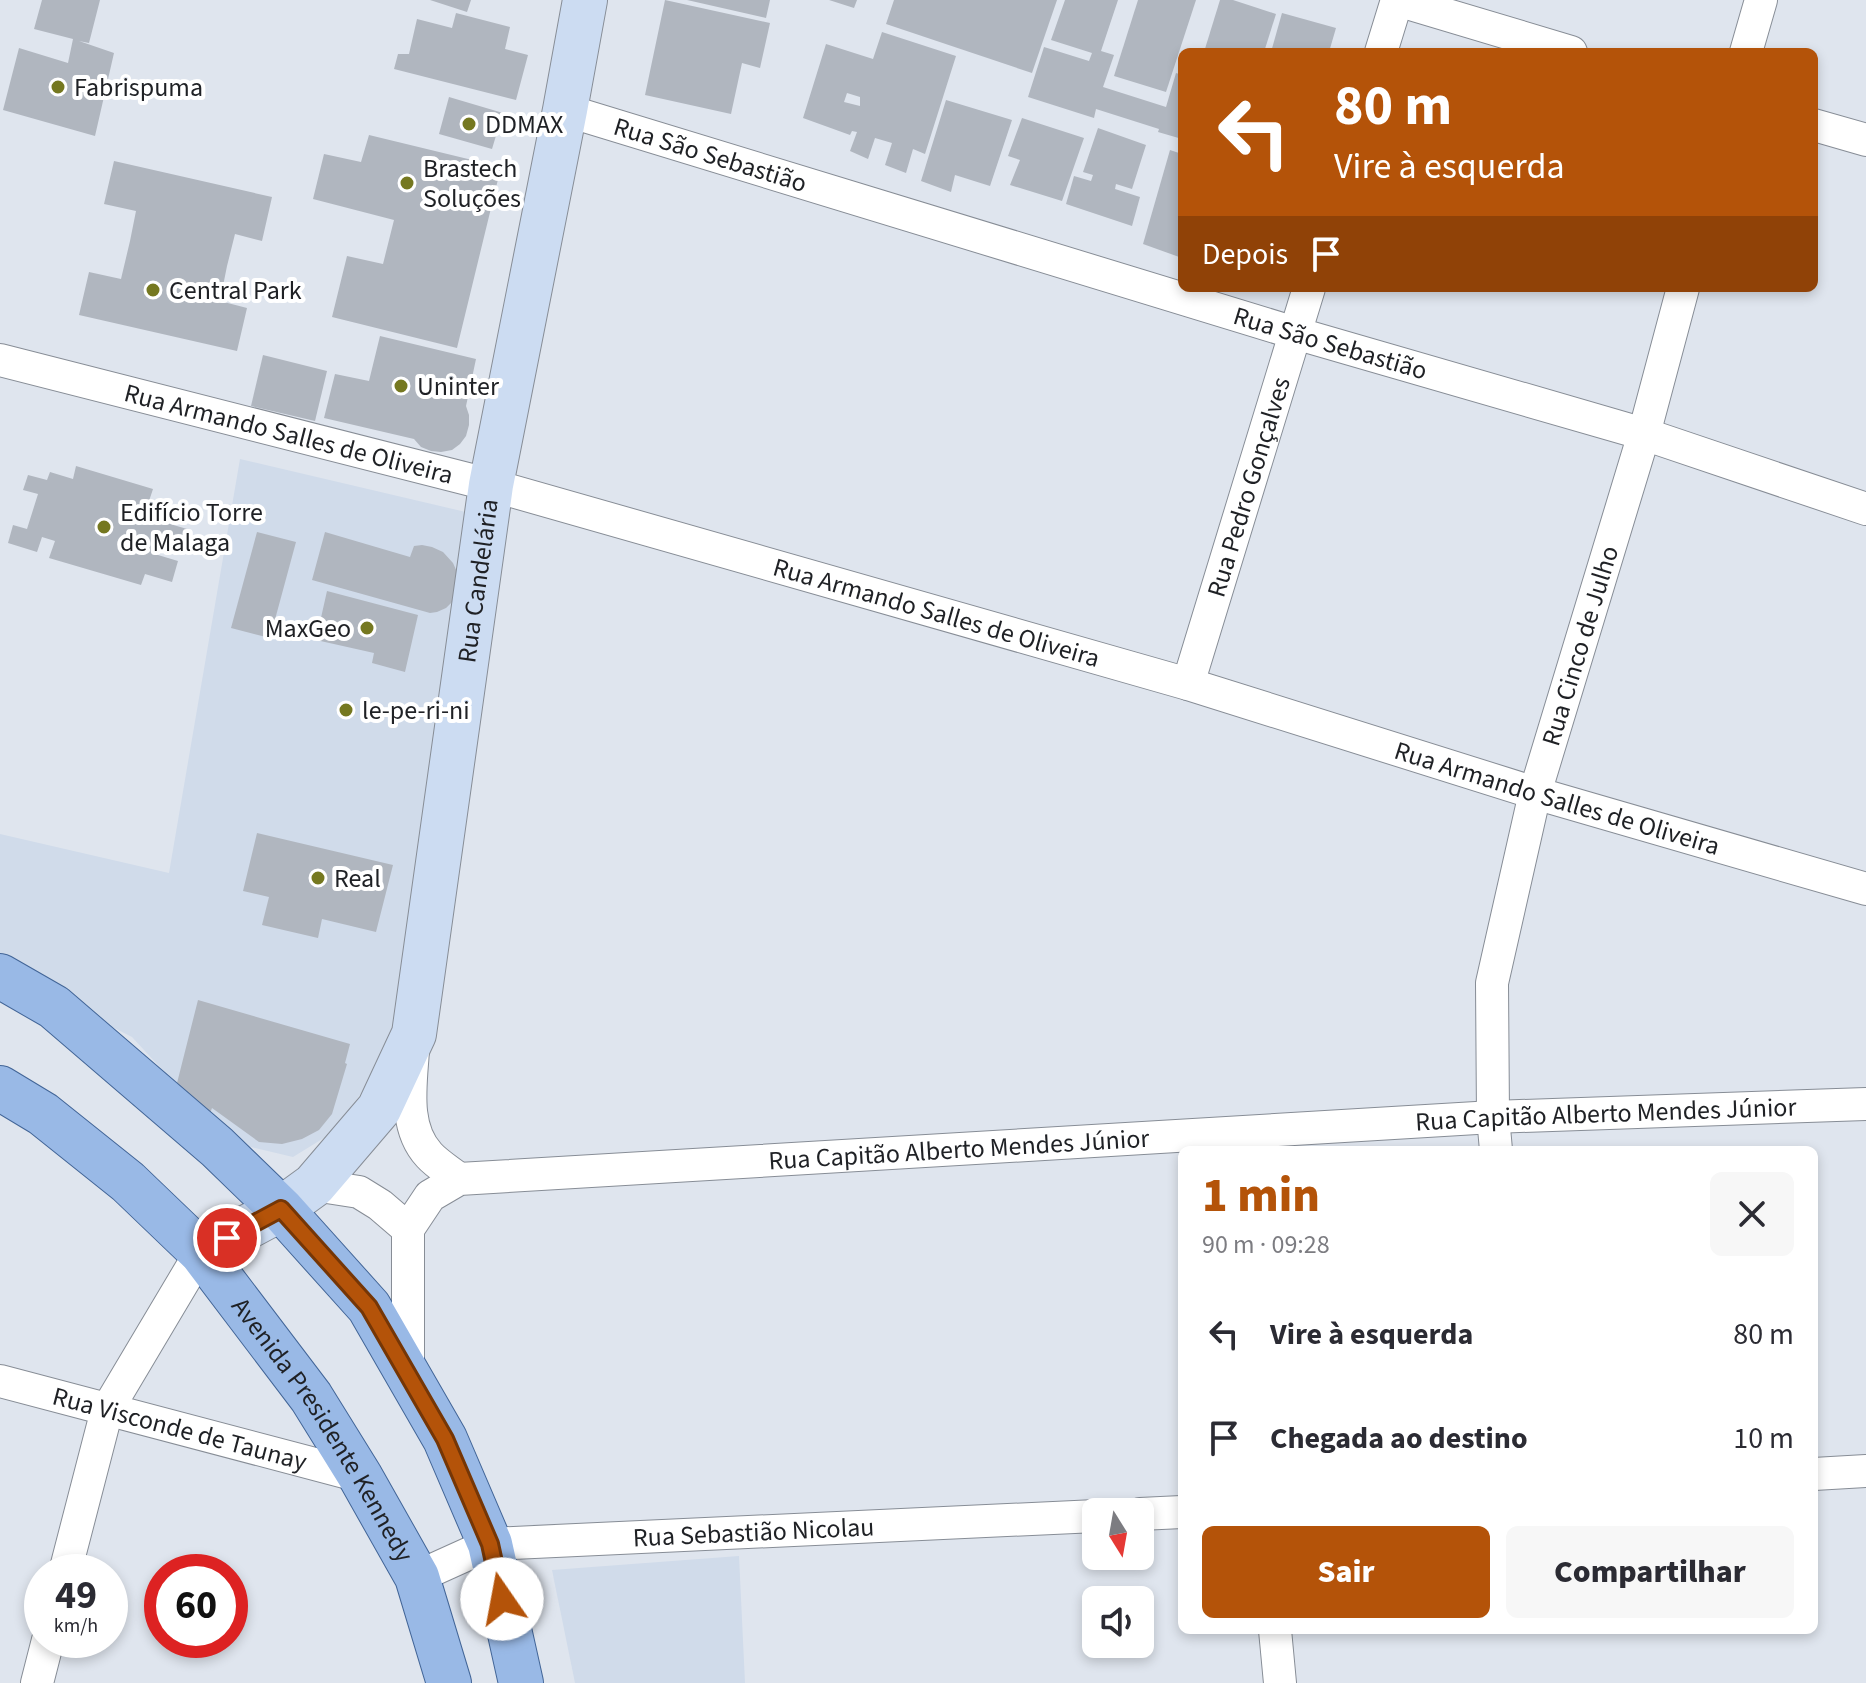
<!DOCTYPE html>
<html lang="pt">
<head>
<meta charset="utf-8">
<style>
  body { margin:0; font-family:"Source Sans 3",sans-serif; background:#f7f7f7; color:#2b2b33; height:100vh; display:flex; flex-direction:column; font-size:30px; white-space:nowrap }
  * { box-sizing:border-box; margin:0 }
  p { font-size:26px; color:#7c7c81 }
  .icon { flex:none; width:44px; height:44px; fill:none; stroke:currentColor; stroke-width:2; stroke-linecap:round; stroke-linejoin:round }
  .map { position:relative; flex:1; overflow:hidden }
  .details { position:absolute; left:1178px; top:1146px; width:640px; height:488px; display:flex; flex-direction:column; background:#fff; border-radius:12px; box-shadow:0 4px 12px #0003 }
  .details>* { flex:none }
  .top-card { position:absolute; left:1178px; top:48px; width:640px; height:244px; border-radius:12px; box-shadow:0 4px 12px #0003; background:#b45309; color:#fff; overflow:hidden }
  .needle { width:52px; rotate:169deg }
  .controls { position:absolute; left:1082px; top:1498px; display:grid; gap:16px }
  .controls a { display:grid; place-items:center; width:72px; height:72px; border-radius:12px; background:#fff; box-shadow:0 4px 12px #0003; font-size:40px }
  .speed { position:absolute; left:24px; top:1554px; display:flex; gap:16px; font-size:40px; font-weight:700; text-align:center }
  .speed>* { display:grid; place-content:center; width:104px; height:104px; border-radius:50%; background:#fff; box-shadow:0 4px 12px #0003; line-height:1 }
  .speed small { font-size:20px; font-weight:400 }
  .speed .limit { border:12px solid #d22; background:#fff; color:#111 }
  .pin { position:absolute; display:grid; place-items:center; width:68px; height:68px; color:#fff; margin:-34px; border:4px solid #fff; border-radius:50%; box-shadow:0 2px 8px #0007 }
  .me { position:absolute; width:88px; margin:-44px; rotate:348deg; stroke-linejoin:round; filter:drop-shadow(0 0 6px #0008) }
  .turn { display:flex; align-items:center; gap:28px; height:168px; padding:0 24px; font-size:36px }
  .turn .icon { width:104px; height:104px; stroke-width:2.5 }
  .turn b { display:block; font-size:56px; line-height:68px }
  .then { display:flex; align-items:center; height:76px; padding:0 24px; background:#0003; gap:16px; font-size:30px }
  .round { display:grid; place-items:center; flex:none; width:84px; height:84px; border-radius:12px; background:#f7f7f7 }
  .head { display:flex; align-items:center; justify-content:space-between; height:136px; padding:0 24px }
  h1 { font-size:48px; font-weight:800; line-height:60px; color:#b45309 }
  .action { display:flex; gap:16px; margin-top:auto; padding:16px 24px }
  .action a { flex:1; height:92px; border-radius:12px; background:#b45309; color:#fff; font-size:32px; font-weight:800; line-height:92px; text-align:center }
  .action a+a { background:#f7f7f7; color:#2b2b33 }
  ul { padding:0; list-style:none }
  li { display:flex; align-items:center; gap:24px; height:104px; padding:0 24px }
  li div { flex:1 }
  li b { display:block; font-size:30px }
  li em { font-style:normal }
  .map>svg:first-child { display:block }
  .built { fill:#d0dbea }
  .building { fill:#b0b6bf; fill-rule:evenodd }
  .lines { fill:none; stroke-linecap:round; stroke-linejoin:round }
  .street-casing { stroke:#878d96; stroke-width:34 }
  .secondary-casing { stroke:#878d96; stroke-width:46 }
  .primary-casing { stroke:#426597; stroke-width:46 }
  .street { stroke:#fff; stroke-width:32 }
  .secondary { stroke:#ccdcf2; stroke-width:44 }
  .primary { stroke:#99b9e6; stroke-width:44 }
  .route-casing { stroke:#753606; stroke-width:20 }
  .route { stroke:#b45309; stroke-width:14 }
  .poi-dot { fill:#757820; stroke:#fff; stroke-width:3 }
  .labels { text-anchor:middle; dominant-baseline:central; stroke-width:8; stroke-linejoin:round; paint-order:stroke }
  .poi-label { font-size:26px; fill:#1f2125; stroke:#fff; text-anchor:start }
  .street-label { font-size:26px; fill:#1f2125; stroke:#fff }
</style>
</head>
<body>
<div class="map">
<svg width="1866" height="1683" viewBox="0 0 1866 1683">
  <rect width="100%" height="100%" fill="#dfe5ee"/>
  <g class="built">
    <polygon points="240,459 487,517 392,1051 332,1133 293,1157 229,1142 132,1037 0,970 0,834 169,873"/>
    <polygon points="739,1556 745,1683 575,1683 552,1570"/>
  </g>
  <g class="building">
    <polygon points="42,0 100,0 89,43 79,41 114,53 95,136 3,110 19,48 68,63 73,39 34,29"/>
    <polygon points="430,0 471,0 467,12"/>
    <polygon points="665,0 770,23 760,68 742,63 731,114 645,95"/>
    <polygon points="687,0 770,0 766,18"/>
    <polygon points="829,0 857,0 854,8"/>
    <polygon points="894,0 1057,0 1032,73 886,24"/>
    <polygon points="1065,0 1118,0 1101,51 1114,55 1103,87 1166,107 1176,73 1182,75 1182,139 1158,132 1159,129 1096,109 1094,118 1028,97 1044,47 1089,61 1092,53 1051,40"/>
    <polygon points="1138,0 1196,0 1166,92 1114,76"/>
    <polygon points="1220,0 1233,0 1276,14 1264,52 1204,52"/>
    <polygon points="456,13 510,27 505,49 528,55 516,100 394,69 398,54 409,54 417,19 452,28"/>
    <polygon points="1282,13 1336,28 1329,52 1271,52"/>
    <path d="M882,32L956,56L925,154L913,149L906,173L885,165L892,143L875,138L868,159L850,151L857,132L852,131L850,135L803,118L826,44L873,59ZM847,93L860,97V106L844,102Z"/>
    <polygon points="449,97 503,113 509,113 514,117 514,126 507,131 498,129 492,149 439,134"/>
    <polygon points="946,100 1012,120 990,186 955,175 951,192 921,181"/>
    <polygon points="1022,118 1084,138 1062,201 1010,185 1020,160 1008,156"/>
    <polygon points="1098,128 1146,145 1132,189 1116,184 1115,189 1140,197 1132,226 1066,204 1074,176 1091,181 1093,175 1083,172"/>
    <polygon points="369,135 501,167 457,348 332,317 347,256 383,264 394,220 313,199 324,154 361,162"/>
    <polygon points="1170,150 1182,154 1182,258 1143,244"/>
    <polygon points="114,161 272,197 262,241 235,234 227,266 220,301 247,308 237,351 79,315 89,272 121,279 130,241 136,211 104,204"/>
    <polygon points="380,336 476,359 466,406 469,415 469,425 466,436 460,444 452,450 441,452 431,451 421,447 414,439 324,418 335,374 369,381"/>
    <polygon points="263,355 327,371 315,421 251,406"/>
    <polygon points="76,466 153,489 149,501 165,505 160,521 187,529 182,547 162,541 158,555 178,561 172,582 145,574 141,585 49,558 55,541 42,537 37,552 8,543 13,525 27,529 38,494 23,490 28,475 47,480 50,472 73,479"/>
    <polygon points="257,532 296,542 270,638 231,628"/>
    <polygon points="325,532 410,557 414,546 422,545 432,547 443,552 453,563 457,572 453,601 446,608 437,612 430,613 312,580"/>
    <polygon points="327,591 418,615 405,672 372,663 374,653 316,640"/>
    <polygon points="257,833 393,865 376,932 322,919 318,938 262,925 269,897 243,891"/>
    <polygon points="198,1000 350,1044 345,1063 347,1064 332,1114 319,1130 302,1139 282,1144 259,1142 212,1108 208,1119 175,1091"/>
  </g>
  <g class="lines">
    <defs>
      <g id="street">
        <polyline points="1397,0 1571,52"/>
        <polyline points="1381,52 1397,0"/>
        <polyline points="1746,52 1761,0"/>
        <path id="s1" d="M565,110L1295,333L1644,434L1866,509"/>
        <polyline points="1814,125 1866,140"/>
        <path id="s2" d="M0,360L491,485L1188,684L1535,793L1866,889"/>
        <path id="s3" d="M1188,684L1309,288"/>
        <path d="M413,1050C411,1084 403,1127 429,1155C437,1164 449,1171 459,1179"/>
        <path id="s4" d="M1496,1150L1493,1117L1492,983L1535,793L1644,434L1683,288"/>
        <polyline points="314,1185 359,1192 380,1205 408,1229"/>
        <path id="s5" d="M408,1229L430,1196L459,1179L1493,1117L1866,1104"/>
        <polyline points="408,1229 408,1372"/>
        <path id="s6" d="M0,1381L360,1476"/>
        <polyline points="1814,1474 1866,1471"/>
        <polyline points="1140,1514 1182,1512"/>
        <polyline points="65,1572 107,1410 201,1252"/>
        <path id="s7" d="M417,1577L490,1544L1096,1516"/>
        <polyline points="1275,1630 1280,1683"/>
        <polyline points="37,1683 48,1640"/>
      </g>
      <g id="secondary">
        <path id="s8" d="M201,1252L281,1209L314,1185L379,1109L414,1034L491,485L565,110L585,0"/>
      </g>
      <g id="primary">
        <polyline points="0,976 54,1007 217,1147 281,1209 369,1307 445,1439 490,1544 521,1683"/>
        <path id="s9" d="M0,1088L43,1114L128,1182L201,1252L311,1397L360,1476L417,1577L449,1683"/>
      </g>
    </defs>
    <use href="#street" class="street-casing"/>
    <use href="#secondary" class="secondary-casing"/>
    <use href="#primary" class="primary-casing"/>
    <use href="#street" class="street"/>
    <use href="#secondary" class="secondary"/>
    <use href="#primary" class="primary"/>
  </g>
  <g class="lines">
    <defs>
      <polyline id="route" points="227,1238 281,1209 369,1307 445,1439 490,1544 502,1599"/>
    </defs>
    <use href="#route" class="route-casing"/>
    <use href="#route" class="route"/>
  </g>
  <g class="poi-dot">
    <circle cx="58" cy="87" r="8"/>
    <circle cx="469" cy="124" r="8"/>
    <circle cx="407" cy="183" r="8"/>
    <circle cx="153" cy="290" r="8"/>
    <circle cx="401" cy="386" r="8"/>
    <circle cx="104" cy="527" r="8"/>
    <circle cx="367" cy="628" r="8"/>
    <circle cx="346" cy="710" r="8"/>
    <circle cx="318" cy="878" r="8"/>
  </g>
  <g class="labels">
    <g class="poi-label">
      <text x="74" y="87">Fabrispuma</text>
      <text x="485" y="124">DDMAX</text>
      <text x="423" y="168">Brastech<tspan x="423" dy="30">Soluções</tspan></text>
      <text x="169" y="290">Central Park</text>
      <text x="417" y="386">Uninter</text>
      <text x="120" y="512">Edifício Torre<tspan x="120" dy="30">de Malaga</tspan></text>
      <text x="351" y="628" text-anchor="end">MaxGeo</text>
      <text x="362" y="710">le-pe-ri-ni</text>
      <text x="334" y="878">Real</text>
    </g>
    <g class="street-label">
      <text stroke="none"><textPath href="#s1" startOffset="152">Rua São Sebastião</textPath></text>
      <text stroke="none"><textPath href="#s1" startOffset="800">Rua São Sebastião</textPath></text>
      <text stroke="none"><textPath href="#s2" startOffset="298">Rua Armando Salles de Oliveira</textPath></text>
      <text stroke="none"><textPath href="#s3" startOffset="206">Rua Pedro Gonçalves</textPath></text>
      <text stroke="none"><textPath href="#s8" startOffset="772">Rua Candelária</textPath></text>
      <text stroke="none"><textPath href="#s2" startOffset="970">Rua Armando Salles de Oliveira</textPath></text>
      <text stroke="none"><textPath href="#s4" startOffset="516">Rua Cinco de Julho</textPath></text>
      <text stroke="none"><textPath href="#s2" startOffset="1618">Rua Armando Salles de Oliveira</textPath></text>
      <text stroke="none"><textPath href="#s5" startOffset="1222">Rua Capitão Alberto Mendes Júnior</textPath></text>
      <text stroke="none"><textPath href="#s5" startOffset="574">Rua Capitão Alberto Mendes Júnior</textPath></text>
      <text stroke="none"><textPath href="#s6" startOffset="186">Rua Visconde de Taunay</textPath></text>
      <text stroke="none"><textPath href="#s9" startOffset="476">Avenida Presidente Kennedy</textPath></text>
      <text stroke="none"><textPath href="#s7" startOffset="344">Rua Sebastião Nicolau</textPath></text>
    </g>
  </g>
</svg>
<div class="controls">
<a><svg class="needle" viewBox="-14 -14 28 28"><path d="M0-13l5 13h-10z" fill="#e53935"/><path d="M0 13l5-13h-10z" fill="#7c7c81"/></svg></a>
<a><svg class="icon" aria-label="sound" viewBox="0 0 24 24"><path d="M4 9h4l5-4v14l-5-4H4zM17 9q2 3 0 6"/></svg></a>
</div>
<div class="speed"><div>49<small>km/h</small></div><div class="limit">60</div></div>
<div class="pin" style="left:227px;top:1238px;background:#d93025"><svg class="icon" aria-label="arrive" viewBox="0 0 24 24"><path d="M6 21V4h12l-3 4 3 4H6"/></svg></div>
<svg class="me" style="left:502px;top:1599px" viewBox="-20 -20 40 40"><circle r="19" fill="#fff"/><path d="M0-13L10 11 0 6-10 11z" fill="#b45309"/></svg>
<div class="top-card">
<div class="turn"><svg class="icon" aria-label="left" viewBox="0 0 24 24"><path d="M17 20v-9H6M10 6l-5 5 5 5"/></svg><div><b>80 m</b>Vire à esquerda</div></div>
<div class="then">Depois<svg class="icon" aria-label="arrive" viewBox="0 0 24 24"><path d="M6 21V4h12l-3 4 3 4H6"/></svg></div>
</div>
<section class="details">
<div class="head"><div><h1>1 min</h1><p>90 m · 09:28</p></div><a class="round"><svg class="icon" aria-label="close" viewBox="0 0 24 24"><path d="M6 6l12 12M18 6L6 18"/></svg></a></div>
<ul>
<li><svg class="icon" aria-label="left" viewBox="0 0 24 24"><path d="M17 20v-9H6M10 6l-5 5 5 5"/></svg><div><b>Vire à esquerda</b></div><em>80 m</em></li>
<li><svg class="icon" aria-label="arrive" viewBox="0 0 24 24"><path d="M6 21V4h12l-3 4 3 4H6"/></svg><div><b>Chegada ao destino</b></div><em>10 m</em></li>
</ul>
<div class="action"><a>Sair</a><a>Compartilhar</a></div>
</section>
</div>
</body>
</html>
